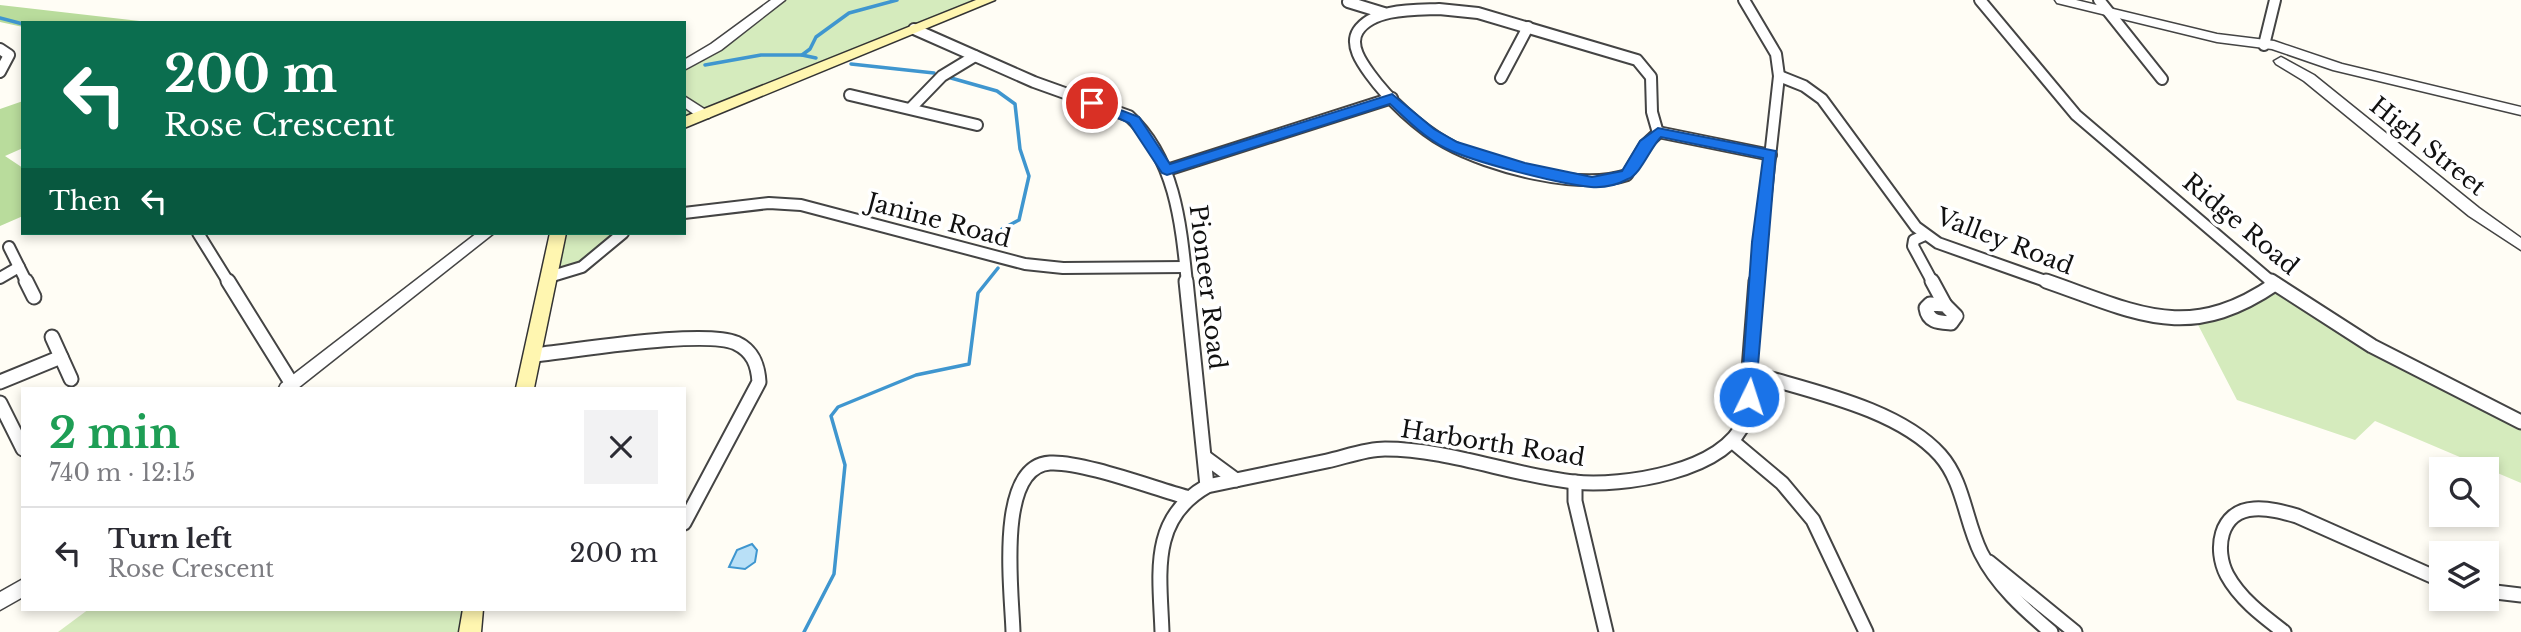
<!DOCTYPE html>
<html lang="en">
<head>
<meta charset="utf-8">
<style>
  body { margin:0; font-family:"Libre Baskerville",serif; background:#f2f2f3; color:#2b2b33; height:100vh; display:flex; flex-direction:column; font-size:26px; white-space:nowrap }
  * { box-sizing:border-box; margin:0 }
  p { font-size:23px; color:#7c7c81 }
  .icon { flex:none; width:38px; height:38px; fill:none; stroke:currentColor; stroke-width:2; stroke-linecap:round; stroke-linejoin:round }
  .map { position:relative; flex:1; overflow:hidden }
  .sheet { position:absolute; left:21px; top:387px; width:665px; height:224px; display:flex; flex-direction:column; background:#fff; border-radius:0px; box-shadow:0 4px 10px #0003 }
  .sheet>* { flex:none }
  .top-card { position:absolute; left:21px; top:21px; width:665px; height:214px; border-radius:0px; box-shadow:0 4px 10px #0003; background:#0b6e4f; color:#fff; overflow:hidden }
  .tools { position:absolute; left:2429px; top:457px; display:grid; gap:14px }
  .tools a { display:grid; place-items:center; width:70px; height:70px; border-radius:0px; background:#fff; box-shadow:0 4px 10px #0003; font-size:35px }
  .pin { position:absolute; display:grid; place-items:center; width:60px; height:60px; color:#fff; margin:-30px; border:4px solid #fff; border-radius:50%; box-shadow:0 2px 7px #0007 }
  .me { position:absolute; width:77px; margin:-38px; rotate:4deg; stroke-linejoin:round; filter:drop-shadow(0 0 5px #0008) }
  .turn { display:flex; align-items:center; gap:24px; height:147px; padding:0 28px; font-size:32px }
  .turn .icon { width:91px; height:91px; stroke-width:2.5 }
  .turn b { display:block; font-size:49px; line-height:60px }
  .then { display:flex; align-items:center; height:66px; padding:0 28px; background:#0003; gap:14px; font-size:26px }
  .round { display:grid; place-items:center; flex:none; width:74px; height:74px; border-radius:0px; background:#f2f2f3 }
  .headline { display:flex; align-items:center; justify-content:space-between; height:119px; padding:0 28px }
  h1 { font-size:42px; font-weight:700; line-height:52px; color:#1e9e55 }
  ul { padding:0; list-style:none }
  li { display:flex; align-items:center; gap:21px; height:91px; padding:0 28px; border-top:2px solid #e1e1e2 }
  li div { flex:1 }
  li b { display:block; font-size:26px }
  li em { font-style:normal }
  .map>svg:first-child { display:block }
  .green { fill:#d5ebbd }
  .forest { fill:#b9dc9c }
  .water { fill:#b9e0f7; stroke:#3f96cf; stroke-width:2 }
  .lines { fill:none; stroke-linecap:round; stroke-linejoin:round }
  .stream { stroke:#3f96cf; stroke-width:3.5 }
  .minor-far1-casing { stroke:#444; stroke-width:14 }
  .minor-casing { stroke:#444; stroke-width:17 }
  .tertiary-casing { stroke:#444; stroke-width:3 }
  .secondary-casing { stroke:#333; stroke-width:3 }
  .minor-far1 { stroke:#fff; stroke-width:10 }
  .minor { stroke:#fff; stroke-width:13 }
  .tertiary { fill:#fff; fill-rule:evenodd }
  .secondary { fill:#fff6b0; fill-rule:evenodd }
  .route { fill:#1a73e8; stroke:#114b97; stroke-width:2 }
  .labels { text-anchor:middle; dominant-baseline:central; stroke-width:7; stroke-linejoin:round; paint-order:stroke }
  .street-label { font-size:24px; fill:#111; stroke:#fff }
</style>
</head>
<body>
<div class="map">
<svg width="2521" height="632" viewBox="0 0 2521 632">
  <rect width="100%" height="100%" fill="#fffdf5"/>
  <g class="green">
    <polygon points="780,0 989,0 684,123 684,67"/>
    <polygon points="558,233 622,233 596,255 549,277"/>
    <polygon points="2275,285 2521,422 2521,483 2375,421 2355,440 2237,400 2195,319"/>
    <polygon points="89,609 474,609 470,632 58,632"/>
  </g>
  <g class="forest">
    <polygon points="0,5 157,23 23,23 23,27 0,22"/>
    <polygon points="23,101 23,148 5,156 23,168 23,216 0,226 0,109"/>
  </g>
  <polygon class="water" points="752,544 757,550 755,562 745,569 729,567 737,550"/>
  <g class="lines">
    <g class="stream">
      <polyline points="0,18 23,24"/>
      <polyline points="802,55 816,58"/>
      <polyline points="851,64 934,73"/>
      <polyline points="705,65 761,55 802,55 810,49 816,37 849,13 897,0"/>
      <polyline points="951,78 997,91 1015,104 1020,149 1029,176 1019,220 1002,229 1008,245"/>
      <polyline points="804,632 834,574 845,465 831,416 838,407 916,375 969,364 978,293 998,268"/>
    </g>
    <defs>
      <g id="minor-far1">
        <polyline points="1744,0 1776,54 1779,76 1756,283"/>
        <polyline points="1980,0 2076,115 2273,283"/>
        <polyline points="2099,0 2162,79"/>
        <polyline points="1348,2 1384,13"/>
        <path d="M1439,9L1478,13L1637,60L1651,77L1652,112L1658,133L1645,145L1627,175C1580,191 1489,167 1446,143C1419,128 1388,99 1370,74C1362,63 1349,45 1358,31C1373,8 1416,10 1439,9Z"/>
        <path d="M914,29L1034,82L1129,116C1175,158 1181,224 1187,283"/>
        <polyline points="2264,45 2275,0"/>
        <polyline points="0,49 9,55 0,72"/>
        <polyline points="1779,76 1804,86 1822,99 1916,227 1938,243 2051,283"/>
        <polyline points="1501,78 1528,27"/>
        <polyline points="850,95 977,125"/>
        <polyline points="911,108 942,76 975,56"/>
        <polyline points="1658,132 1771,155"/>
        <polyline points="1167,170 1392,98"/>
        <polyline points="684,213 769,203 801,205 1025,264 1063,268 1185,267"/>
        <polyline points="198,233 229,283"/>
        <polyline points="1925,235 1914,240 1913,246 1933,283"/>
        <polyline points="9,247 27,283"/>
        <polyline points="549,277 582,267 623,233"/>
        <polyline points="0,278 19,267"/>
      </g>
      <g id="minor">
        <polyline points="26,281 34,297"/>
        <polyline points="228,281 292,384"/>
        <polyline points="1186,281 1207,486"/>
        <polyline points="1932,281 1945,305"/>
        <path d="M2046,281C2136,312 2187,344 2275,284"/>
        <polyline points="2271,281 2372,346 2521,422"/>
        <path d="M1930,304L1945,305L1956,316L1951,323C1939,322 1928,322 1926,308Z"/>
        <polyline points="52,337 71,379"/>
        <path d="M533,355C575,351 703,329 736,343C753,351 758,365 759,382L684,523"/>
        <path d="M1751,373C1809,391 1898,408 1940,455C1964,482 1965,521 1981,553C1997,585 2024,609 2051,632"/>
        <polyline points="0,382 61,357"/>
        <polyline points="0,403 23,449"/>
        <polyline points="1732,441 1782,483 1813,520 1866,632"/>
        <polyline points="1206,458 1236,480"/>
        <polyline points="1575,482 1575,501 1606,632"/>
        <polyline points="1989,562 2075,632"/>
        <polyline points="2487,591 2521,595"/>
        <path d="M1013,632C1012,593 995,466 1050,463C1081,461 1153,488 1186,497"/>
        <path d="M1162,632C1160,574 1149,519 1207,486C1247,478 1287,469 1327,461C1345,457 1366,449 1385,449C1448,449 1511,475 1574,482C1622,487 1726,472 1745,420L1756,281"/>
        <path d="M2284,632C2263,616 2240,599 2227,575C2214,550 2219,511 2254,509C2269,508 2283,512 2297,516L2441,580"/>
      </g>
      <g id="tertiary">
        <polygon points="771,0 785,0 721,50 684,70 684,60 711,44"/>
        <polygon points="2055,0 2076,0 2217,34 2274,41 2342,64 2521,107 2521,115 2333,70 2272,49 2217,42 2057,3"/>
        <polygon points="2281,57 2314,75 2479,208 2521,238 2521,250 2469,216 2304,81 2276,64 2274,61"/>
        <polygon points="684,96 709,112 711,115 709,118 699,118 684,107"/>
        <polygon points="477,233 494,233 298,388 279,388 281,384"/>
        <polygon points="23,579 23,597 0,610 0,592"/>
      </g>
      <g id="secondary">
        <polygon points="976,0 995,0 684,128 684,117"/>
        <polygon points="550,233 566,233 534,388 516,388"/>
        <polygon points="463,609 483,609 481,632 459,632"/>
      </g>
    </defs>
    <use href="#minor-far1" class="minor-far1-casing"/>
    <use href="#minor" class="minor-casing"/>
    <use href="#tertiary" class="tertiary-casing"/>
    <use href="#secondary" class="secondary-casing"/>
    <use href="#minor-far1" class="minor-far1"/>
    <use href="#minor" class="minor"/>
    <use href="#tertiary" class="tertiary"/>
    <use href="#secondary" class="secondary"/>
  </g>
  <path class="route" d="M1392,94L1434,129L1457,142L1525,163L1592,177L1622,171L1640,141L1658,128L1776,151L1755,401L1749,403L1741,397L1752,242L1763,158L1661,137C1650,148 1641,174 1628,179C1617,185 1604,188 1591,187C1559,184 1473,162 1445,148C1424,137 1407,120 1390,104L1167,175L1162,173L1129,123L1085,103L1092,99L1139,117L1170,164Z"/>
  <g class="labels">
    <g class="street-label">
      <text transform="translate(2428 146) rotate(39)">High Street</text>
      <text transform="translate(939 220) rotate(15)">Janine Road</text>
      <text transform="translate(2241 224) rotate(40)">Ridge Road</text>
      <text transform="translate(2005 241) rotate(21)">Valley Road</text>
      <text transform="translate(1208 287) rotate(83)">Pioneer Road</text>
      <text transform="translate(1493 443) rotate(9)">Harborth Road</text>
    </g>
  </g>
</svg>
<div class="tools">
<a><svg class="icon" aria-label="search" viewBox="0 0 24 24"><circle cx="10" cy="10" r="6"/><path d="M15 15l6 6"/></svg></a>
<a><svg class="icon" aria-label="layers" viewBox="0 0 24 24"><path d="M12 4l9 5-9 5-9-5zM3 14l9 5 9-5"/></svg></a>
</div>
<div class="pin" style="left:1092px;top:103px;background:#d93025"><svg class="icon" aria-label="arrive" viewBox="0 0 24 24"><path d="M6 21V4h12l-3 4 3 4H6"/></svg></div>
<svg class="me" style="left:1749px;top:397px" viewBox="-20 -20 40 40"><circle r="17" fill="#1a73e8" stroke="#fff" stroke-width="3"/><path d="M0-11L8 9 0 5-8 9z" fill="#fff"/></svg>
<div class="top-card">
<div class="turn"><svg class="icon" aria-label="left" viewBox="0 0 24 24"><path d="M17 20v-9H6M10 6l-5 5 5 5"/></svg><div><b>200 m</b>Rose Crescent</div></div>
<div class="then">Then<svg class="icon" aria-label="left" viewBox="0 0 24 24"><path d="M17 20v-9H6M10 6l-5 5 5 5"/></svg></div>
</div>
<section class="sheet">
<div class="headline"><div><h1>2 min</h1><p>740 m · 12:15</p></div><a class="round"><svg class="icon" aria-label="close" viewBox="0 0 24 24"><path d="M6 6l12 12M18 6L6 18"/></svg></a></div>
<ul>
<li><svg class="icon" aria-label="left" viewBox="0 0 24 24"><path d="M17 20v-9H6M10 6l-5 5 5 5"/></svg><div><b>Turn left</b><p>Rose Crescent</p></div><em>200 m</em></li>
</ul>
</section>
</div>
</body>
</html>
